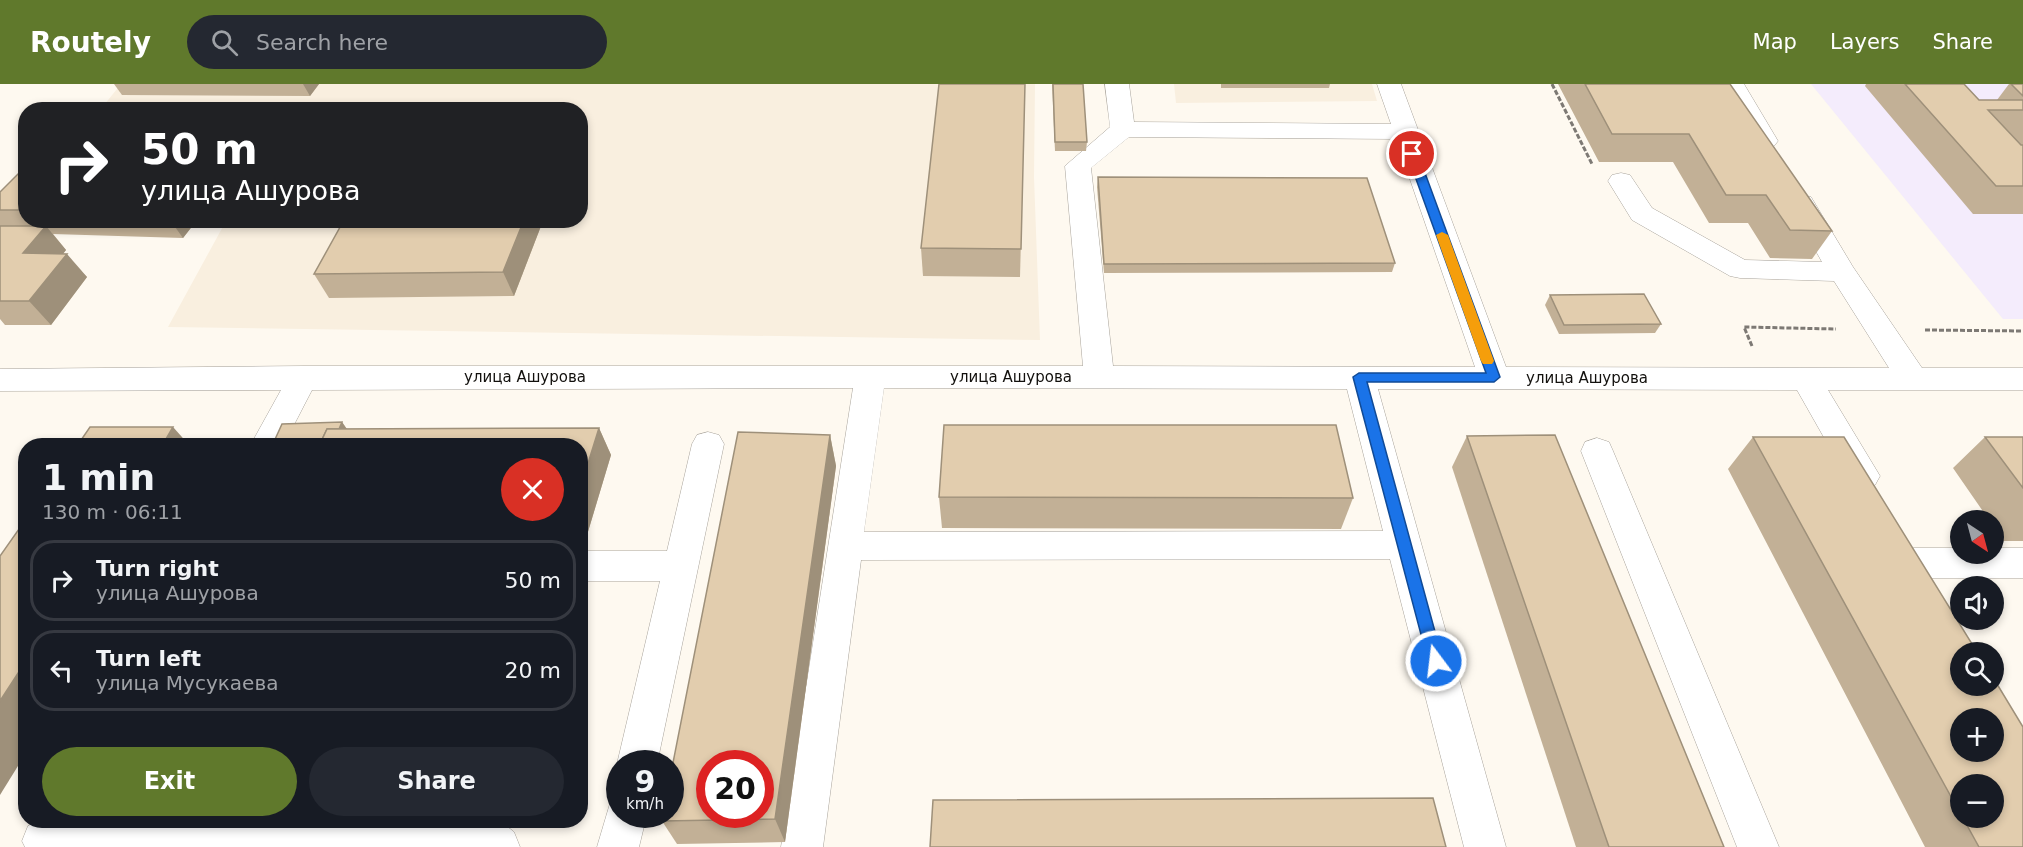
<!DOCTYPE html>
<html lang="en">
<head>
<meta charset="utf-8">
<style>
  body { margin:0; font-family:"DejaVu Sans",sans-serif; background:#242831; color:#f1f3f6; height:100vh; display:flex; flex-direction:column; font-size:22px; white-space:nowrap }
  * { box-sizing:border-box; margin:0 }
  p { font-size:20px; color:#9ea1a6 }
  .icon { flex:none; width:33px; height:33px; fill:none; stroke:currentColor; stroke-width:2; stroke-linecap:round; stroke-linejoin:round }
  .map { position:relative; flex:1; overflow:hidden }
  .details { position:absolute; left:18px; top:354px; width:570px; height:390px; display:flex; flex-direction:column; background:#171b24; border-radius:24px; box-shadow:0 3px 9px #0003 }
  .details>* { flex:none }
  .guide { position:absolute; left:18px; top:18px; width:570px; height:126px; border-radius:24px; box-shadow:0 3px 9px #0003; background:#202124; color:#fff; overflow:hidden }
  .needle { width:39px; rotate:144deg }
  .buttons { position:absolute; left:1950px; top:426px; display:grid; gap:12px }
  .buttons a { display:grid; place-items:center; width:54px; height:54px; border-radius:50%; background:#171b24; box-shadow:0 3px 9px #0003; font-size:30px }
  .speed { position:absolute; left:606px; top:666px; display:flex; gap:12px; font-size:30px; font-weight:700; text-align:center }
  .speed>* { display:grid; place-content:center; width:78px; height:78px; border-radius:50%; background:#171b24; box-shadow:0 3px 9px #0003; line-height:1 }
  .speed small { font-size:15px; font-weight:400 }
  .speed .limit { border:9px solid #d22; background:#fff; color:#111 }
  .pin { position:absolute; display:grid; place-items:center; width:51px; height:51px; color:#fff; margin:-26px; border:3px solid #fff; border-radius:50%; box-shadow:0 2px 6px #0007 }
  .me { position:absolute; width:66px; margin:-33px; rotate:345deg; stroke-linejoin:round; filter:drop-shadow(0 0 4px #0008) }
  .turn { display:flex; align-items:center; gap:21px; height:126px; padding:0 24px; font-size:27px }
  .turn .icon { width:78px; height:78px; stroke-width:2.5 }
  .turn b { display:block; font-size:42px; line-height:51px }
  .round { display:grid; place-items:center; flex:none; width:63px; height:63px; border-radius:32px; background:#242831 }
  .headline { display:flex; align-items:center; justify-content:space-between; height:102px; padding:0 24px }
  h1 { font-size:36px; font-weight:600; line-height:45px }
  .primary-button { display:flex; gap:12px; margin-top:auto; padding:12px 24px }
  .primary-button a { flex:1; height:69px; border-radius:36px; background:#60792c; color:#fff; font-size:24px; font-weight:600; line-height:69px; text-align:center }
  .primary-button a+a { background:#242831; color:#f1f3f6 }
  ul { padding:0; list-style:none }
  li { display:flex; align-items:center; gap:18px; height:81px; margin:0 12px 9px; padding:0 12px; border:3px solid #363941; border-radius:24px }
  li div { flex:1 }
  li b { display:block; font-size:22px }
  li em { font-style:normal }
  header { display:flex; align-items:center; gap:36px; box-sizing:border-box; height:84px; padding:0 30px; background:#60792c; color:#fff }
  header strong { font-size:28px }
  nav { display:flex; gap:33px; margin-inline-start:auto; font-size:21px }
  .search { width:420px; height:54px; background:#242831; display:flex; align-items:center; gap:15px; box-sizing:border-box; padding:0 21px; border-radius:33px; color:#9ea1a6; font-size:22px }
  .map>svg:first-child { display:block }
  .built { fill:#f9efdf }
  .education { fill:#f4ecfc }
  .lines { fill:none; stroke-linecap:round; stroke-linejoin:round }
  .minor-casing { stroke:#a8a39b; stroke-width:1 }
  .path { stroke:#7d7974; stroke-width:3; stroke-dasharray:5 2; stroke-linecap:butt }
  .minor { fill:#fff; fill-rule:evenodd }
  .wall { fill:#c2b096; fill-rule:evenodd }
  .shaded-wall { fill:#9e907a }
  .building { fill:#e2cdae; stroke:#9e907a; stroke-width:1.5; fill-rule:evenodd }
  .route { fill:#1a73e8; stroke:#114b97; stroke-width:1.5 }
  .slow { fill:#f59e0b }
  .labels { text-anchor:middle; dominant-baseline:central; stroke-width:5; stroke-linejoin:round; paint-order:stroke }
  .street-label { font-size:15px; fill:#12100d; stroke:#fff }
</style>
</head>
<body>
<header>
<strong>Routely</strong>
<div class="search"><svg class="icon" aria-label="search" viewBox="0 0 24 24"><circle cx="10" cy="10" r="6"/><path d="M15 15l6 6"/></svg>Search here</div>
<nav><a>Map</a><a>Layers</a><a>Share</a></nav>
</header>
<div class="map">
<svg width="2023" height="763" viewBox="0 0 2023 763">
  <rect width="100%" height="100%" fill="#fef9f0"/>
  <g class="built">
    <polygon points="121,0 1035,0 1034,93 1040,256 168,243 226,137 580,136 580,26 100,26"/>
    <polygon points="1174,0 1372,0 1377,17 1176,19"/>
  </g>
  <polygon class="education" points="1811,0 2023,0 2023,235 2003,235"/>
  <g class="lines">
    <defs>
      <g id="minor">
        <path d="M1105,0H1129L1134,38L1391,40L1377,0H1401L1506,283L1889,284L1834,197L1740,194L1730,192L1632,136L1608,97L1612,91L1621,89L1630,91L1652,124L1745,176L1822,178L1789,119L1793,113L1802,111L1811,113L1853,183L1922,284H2023V306H1828L1880,392L1875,401L1863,405L1851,401L1797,306L1378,305L1506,763H1464L1390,475L861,476L823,763H781L853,304L312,306L283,362H250L281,306L0,307V285L304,282H1083L1065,82L1110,43ZM1129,53L1396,55L1475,283L1113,282L1091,84ZM884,304L1347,305L1383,447L864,448Z"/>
        <polygon points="1720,0 1744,0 1778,57 1774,62 1765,65 1756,62"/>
        <polygon points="708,348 719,351 724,360 657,680 620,680 620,686 617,680 660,497 580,497 580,467 667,467 692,360 697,351"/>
        <polygon points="1597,354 1609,358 1613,367 1779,763 1737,763 1581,367 1585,358"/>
        <polygon points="1914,464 1960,464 1960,470 1994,470 1994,464 2023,464 2023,494 1914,494 1902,489 1896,479 1902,469"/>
        <polygon points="620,712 620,730 647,730 639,763 597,763 611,716"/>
        <polygon points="42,736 499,736 514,748 520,763 25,763 22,757 28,742"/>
      </g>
    </defs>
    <use href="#minor" class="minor-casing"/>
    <g class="path">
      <polyline points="1552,0 1592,80"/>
      <polyline points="1925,246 2023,247"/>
      <polyline points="1752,262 1744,243 1836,245"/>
    </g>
    <use href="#minor" class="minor"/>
  </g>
  <g class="wall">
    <polygon points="114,0 319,0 310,12 122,11"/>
    <polygon points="1025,0 1020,193 923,192 921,164"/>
    <polygon points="1052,0 1083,0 1087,58 1086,67 1055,67"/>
    <polygon points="1221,0 1330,0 1329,4 1221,4"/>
    <polygon points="1558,0 1730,0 1832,147 1812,175 1770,174 1748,139 1709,139 1673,78 1599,78"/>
    <polygon points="1866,0 1964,0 1979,16 1997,16 2009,0 2023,0 2023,130 1973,130 1865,2"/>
    <polygon points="26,82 26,136 197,136 183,154 53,150 66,166 63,170 87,193 51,241 5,241 0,235 0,108"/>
    <polygon points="1098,93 1395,179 1392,188 1104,189 1097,103"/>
    <polygon points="541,142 514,212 329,214 314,190"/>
    <polygon points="1550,211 1661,240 1655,249 1559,250 1545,221"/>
    <polygon points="342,338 347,345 599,344 611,371 587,451 580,451 580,362 272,362 282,340"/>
    <polygon points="830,351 836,382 785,758 677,760 662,737"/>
    <polygon points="1467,352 1724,763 1576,763 1452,383"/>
    <path d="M1753,353L2023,763H1925L1728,385ZM1960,700L1994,734H1960Z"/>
    <polygon points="1985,353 2023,353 2023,457 2003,457 1994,443 1994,436 1989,436 1953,384"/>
    <polygon points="939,413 1353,414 1341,445 942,444"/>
  </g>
  <g class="shaded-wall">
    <polygon points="303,0 319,0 310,12"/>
    <polygon points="170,136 197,136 183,154"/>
    <polygon points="524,136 539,136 541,142 514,212 503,188"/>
    <polygon points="46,142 66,166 44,193 23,169"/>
    <polygon points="67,170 87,193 51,241 29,217"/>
    <polygon points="342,338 348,347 332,362"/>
    <polygon points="173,343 190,362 162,362"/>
    <polygon points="599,344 611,371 587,451 580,438 580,405"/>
    <polygon points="830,351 836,382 785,758 775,735"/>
    <polygon points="26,577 26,669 0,711 0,617"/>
  </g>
  <g class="building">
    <polygon points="939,0 1025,0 1021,165 921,164"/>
    <polygon points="1053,0 1083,0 1087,58 1055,58"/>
    <polygon points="1585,0 1730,0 1832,147 1790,146 1766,111 1726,111 1689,50 1612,50"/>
    <polygon points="1905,0 1964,0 1979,16 2023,16 2023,26 1988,26 2021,61 2023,61 2023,102 1996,102"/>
    <polygon points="2011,0 2023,0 2023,12"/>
    <polygon points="26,82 26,126 0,126 0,108"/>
    <polygon points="1098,93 1367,94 1395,179 1104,180"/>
    <polygon points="344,136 524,136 503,188 314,190"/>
    <polygon points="0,142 46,142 23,169 67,170 29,217 0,217"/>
    <polygon points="1644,210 1661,240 1564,241 1550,211"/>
    <polygon points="342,338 339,345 327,345 319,362 272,362 282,340"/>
    <polygon points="944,341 1336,341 1353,414 939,413"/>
    <polygon points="90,343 173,343 162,362 77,362"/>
    <polygon points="599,344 580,405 580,362 319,362 327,345"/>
    <path d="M738,348L830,351L775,735L662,737L663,730H670V694ZM710,680H760V730H710Z"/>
    <polygon points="1555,351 1724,763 1609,763 1467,352"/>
    <path d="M1753,353H1844L1977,568H1960V602H1994V595L2023,643V763H1979L1963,734H1994V700H1960V729ZM1960,634H1994V668H1960Z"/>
    <polygon points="1985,353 2023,353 2023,404"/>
    <polygon points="26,435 26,577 0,617 0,472"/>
    <polygon points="1433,714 1446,763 930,763 933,716"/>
  </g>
  <polygon class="route" points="1412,67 1418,70 1500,293 1494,298 1367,298 1443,577 1441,582 1436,584 1430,582 1428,577 1353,293 1359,289 1486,289 1407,70"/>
  <polygon class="slow" points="1442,148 1448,151 1494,277 1492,280 1483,280 1481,277 1436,151"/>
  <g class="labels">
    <g class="street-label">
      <text x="525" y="293">улица Ашурова</text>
      <text x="1011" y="293">улица Ашурова</text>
      <text x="1587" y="294">улица Ашурова</text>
    </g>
  </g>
</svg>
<div class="buttons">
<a><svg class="needle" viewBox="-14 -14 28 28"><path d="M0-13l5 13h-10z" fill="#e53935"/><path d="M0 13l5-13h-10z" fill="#9ea1a6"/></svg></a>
<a><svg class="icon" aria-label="sound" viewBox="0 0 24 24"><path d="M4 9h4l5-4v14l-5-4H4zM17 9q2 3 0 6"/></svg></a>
<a><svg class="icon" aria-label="search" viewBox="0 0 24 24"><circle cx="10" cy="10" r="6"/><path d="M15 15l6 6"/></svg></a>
<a>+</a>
<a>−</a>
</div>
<div class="speed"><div>9<small>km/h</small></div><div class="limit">20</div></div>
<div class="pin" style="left:1412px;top:70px;background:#d93025"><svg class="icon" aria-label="arrive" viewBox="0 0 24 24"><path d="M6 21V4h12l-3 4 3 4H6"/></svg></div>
<svg class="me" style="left:1436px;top:577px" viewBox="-20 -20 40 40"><circle r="17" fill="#1a73e8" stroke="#fff" stroke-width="3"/><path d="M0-11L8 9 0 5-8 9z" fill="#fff"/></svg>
<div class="guide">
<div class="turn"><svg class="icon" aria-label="right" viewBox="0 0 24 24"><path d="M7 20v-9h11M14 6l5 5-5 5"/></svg><div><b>50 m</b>улица Ашурова</div></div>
</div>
<section class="details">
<div class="headline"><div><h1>1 min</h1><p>130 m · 06:11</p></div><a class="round" style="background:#d93025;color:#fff"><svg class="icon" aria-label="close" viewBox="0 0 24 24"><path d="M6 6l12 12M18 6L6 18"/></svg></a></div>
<ul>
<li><svg class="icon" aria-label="right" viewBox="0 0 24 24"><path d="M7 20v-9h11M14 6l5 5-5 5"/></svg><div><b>Turn right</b><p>улица Ашурова</p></div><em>50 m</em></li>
<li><svg class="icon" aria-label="left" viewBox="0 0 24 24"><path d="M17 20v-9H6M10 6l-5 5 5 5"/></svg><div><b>Turn left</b><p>улица Мусукаева</p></div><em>20 m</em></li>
</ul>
<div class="primary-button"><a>Exit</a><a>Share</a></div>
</section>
</div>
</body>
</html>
